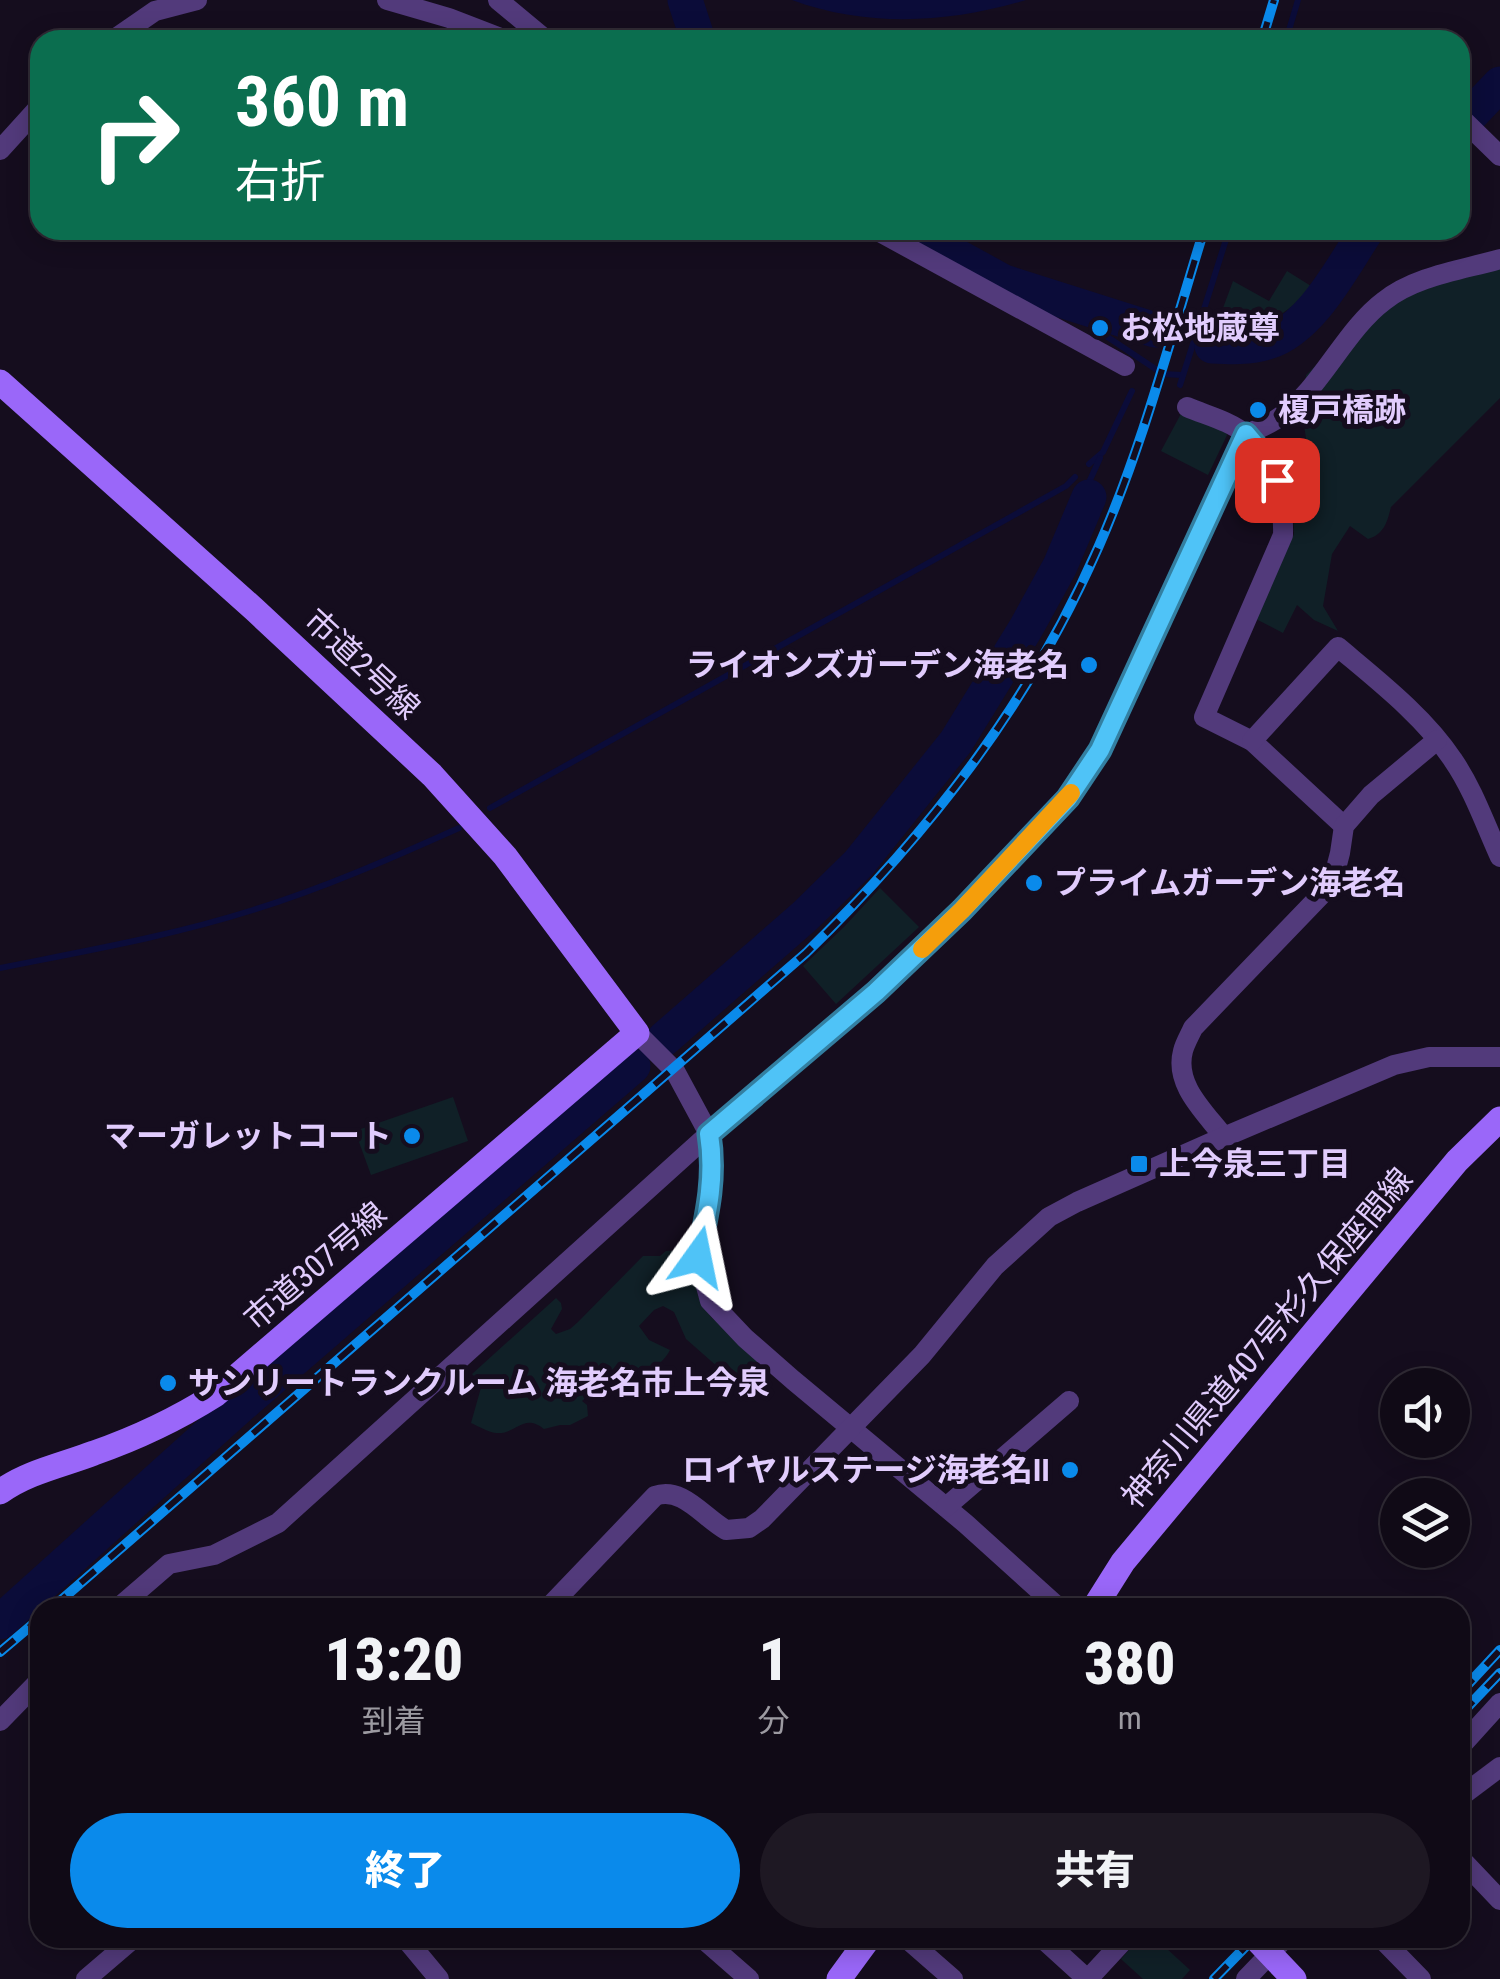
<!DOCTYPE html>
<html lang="ja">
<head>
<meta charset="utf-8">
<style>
  body { margin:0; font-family:"Roboto Condensed","Noto Sans JP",sans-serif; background:#1e1823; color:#f1f3f6; height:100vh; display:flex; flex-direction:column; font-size:38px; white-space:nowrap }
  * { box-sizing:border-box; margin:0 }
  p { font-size:32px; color:#9c9aa1 }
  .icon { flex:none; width:55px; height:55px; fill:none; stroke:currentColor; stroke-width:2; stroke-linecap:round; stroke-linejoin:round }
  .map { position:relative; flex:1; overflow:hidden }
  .drawer { position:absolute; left:30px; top:1598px; width:1440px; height:350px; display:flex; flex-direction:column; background:#100a16; border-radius:30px; box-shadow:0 5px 25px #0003,0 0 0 2px #302b35 }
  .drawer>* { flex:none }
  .top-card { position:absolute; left:30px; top:30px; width:1440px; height:210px; border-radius:30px; box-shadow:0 5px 25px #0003,0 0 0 2px #302b35; background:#0b6e4f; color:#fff; overflow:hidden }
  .controls { position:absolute; left:1380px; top:1368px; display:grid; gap:20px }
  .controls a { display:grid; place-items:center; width:90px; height:90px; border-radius:50%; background:#100a16; box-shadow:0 5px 25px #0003,0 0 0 2px #302b35; font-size:50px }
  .pin { position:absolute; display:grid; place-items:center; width:85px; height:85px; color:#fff; margin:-42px; border-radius:20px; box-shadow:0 5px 15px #0006 }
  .me { position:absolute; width:110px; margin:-55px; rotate:12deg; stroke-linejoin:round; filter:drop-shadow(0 0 8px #0008) }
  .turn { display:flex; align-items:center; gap:35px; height:210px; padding:0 40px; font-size:45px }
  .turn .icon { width:130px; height:130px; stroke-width:2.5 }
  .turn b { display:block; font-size:70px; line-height:85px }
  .eta { display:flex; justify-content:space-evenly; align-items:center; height:170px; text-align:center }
  .eta b { font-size:60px; font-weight:800; line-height:70px }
  .primary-button { display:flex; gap:20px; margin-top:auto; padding:20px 40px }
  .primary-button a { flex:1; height:115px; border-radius:60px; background:#0a8aeb; color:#fff; font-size:40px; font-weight:800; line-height:115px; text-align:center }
  .primary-button a+a { background:#1e1823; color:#f1f3f6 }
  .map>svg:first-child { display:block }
  .green { fill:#102027 }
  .water { fill:#0b0c39 }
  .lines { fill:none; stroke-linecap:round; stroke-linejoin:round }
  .stream { stroke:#0b0c39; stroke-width:6 }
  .river { stroke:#0b0c39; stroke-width:35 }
  .street { stroke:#523a7b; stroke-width:20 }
  .secondary { stroke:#9a67f9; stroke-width:25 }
  .rail-casing { stroke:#0a8aeb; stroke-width:10 }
  .rail { stroke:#150d1e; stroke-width:6; stroke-dasharray:19; stroke-linecap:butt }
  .route-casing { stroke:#337fa1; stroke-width:25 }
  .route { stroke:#4fc3f7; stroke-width:18 }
  .slow { stroke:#f59e0b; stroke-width:18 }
  .poi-dot { fill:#0a8aeb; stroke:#150d1e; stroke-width:4 }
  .labels { text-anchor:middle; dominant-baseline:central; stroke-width:10; stroke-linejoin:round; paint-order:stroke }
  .poi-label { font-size:32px; font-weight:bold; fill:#e1ccfd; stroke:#150d1e; text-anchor:start }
  .street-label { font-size:32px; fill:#e1ccfd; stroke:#150d1e }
</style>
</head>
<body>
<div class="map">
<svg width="1500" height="1979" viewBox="0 0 1500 1979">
  <rect width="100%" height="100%" fill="#150d1e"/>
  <g class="green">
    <path d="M1500,264V398L1391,507C1387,523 1384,534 1368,539L1350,526L1332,554L1323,606L1338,631L1314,620L1297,605L1283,633L1254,618L1294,534L1293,495L1306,438L1302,412L1306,375L1399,283Z"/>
    <path d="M1287,271L1311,286C1284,321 1259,327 1216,327L1233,281L1269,301Z"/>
    <polygon points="1183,410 1224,427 1227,435 1208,475 1161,451"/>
    <polygon points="880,888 919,927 836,1004 803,966 844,927"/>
    <polygon points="453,1097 468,1141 371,1175 355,1131"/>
    <path d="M685,1250L691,1254L698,1296L711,1317L730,1333L764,1368L762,1379L746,1384L728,1383L719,1368L686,1339L674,1312L663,1306L654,1310L639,1326L649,1340L670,1350C659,1372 641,1367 627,1380C622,1385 620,1390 616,1396L594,1390L582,1401L587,1405L588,1416L570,1425H560L544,1429C523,1412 516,1435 496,1433C488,1432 478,1426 471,1423L482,1384L472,1374L556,1298L561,1303L562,1309L551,1329L556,1334L570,1329L578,1322L643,1256H660L666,1251Z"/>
    <polygon points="1140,1938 1155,1938 1190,1970 1182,1979 1143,1979 1121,1959"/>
  </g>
  <path class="water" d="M792,0H1026C951,23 867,28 792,0Z"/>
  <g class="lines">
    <g class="stream">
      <polyline points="1286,40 1298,0"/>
      <polyline points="1112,315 1106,336 1163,374 1182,375"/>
      <polyline points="1180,385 1229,230"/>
      <polyline points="1089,464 1103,452 1132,391"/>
      <polyline points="1089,497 1090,480 1100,458"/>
      <polyline points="490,808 1066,486 1075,477"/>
      <path d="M0,968C85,951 171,936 253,910C324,888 392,858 459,828"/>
    </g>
    <g class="river">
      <polyline points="685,0 698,40"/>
      <polyline points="1460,126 1500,84"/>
      <polyline points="909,230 1004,282 1155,330"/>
      <path d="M1212,346C1230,347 1250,348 1268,342C1312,328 1342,267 1367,230"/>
      <polyline points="664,1039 805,916 859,863 956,742 1026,628 1060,566 1089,497"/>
      <polyline points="0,1622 241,1405 633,1066"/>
    </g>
    <g class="street">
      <polyline points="387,0 449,18 506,40"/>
      <polyline points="498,0 546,40"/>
      <polyline points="113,40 155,11 197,0"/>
      <polyline points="1460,117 1500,156"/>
      <polyline points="0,150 40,106"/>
      <polyline points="876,230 1125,366"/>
      <path d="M1187,407C1205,415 1230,421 1245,434C1275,459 1284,498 1283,535L1204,717L1252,741L1344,826"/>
      <path d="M1247,434C1258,429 1271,424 1281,416C1320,390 1345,330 1384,301C1415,276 1462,270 1500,259"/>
      <path d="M1252,741L1338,647C1376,679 1425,717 1453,760C1473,789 1485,824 1500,857"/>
      <polyline points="637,1033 675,1071 709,1134 713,1161 710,1200 698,1257 710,1301 745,1338 793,1380 966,1524 1059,1608"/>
      <path d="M1224,1137C1205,1112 1174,1085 1183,1051C1185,1043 1190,1035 1193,1028L1322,894L1334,876L1340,853L1344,826L1371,795L1437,740"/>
      <polyline points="946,1507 1069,1401"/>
      <polyline points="118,1608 169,1564 214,1555 278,1523 709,1134 876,992 962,910 1068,798 1100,750 1247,434"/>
      <path d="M548,1608L655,1496C682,1486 703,1517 726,1530L749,1528L762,1519L922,1355L995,1266L1049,1217L1077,1202L1224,1137L1394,1065L1429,1057H1500"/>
      <polyline points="0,1721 40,1680"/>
      <polyline points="1460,1747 1500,1703"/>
      <polyline points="1460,1797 1500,1767"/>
      <polyline points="1460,1858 1500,1900"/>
      <polyline points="405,1938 439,1979"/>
      <polyline points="702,1938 749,1979"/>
      <polyline points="906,1938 953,1979"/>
      <polyline points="1042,1938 1087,1979"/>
      <polyline points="1381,1938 1421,1979"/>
      <polyline points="86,1979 134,1938"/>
      <polyline points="1088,1979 1126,1938"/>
      <polyline points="1246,1979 1285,1938"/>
    </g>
    <g class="secondary">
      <path d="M0,382L255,610L432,775L505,856L637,1033L215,1395C177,1419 137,1438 94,1453C63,1465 27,1472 0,1492"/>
      <polyline points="1094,1608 1123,1562 1457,1161 1500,1119"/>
      <polyline points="1255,1938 1294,1979"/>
      <polyline points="839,1979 869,1938"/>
    </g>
    <defs>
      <g id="rail">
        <polyline points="1262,40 1274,0"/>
        <path d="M52,1608L806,953C928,834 1029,705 1098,548C1143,446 1171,336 1204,230"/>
        <polyline points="0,1652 40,1618"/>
        <polyline points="1460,1693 1500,1650"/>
        <polyline points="1460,1715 1500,1673"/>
        <polyline points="1214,1979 1254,1938"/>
      </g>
    </defs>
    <use href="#rail" class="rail-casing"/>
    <use href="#rail" class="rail"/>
  </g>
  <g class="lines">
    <defs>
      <path id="route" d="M698,1257C707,1215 716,1177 709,1134L876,992L962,910L1068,798L1100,750L1246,434L1262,453L1277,480"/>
    </defs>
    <use href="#route" class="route-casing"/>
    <use href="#route" class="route"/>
    <polyline class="slow" points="922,949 962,910 1071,793"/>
  </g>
  <g class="poi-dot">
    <circle cx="1100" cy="328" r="10"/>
    <circle cx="1258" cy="410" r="10"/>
    <circle cx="1089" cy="665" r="10"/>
    <circle cx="1034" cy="883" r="10"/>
    <circle cx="412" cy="1136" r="10"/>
    <rect x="1129" y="1154" width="20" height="20" rx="5"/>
    <circle cx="168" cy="1383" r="10"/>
    <circle cx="1070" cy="1470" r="10"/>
  </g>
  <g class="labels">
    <g class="poi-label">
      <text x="1120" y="328">お松地蔵尊</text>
      <text x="1278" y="410">榎戸橋跡</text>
      <text x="1069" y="665" text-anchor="end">ライオンズガーデン海老名</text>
      <text x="1054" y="883">プライムガーデン海老名</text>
      <text x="392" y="1136" text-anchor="end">マーガレットコート</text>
      <text x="1159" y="1164">上今泉三丁目</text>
      <text x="188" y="1383">サンリートランクルーム 海老名市上今泉</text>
      <text x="1050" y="1470" text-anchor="end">ロイヤルステージ海老名II</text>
    </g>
    <g class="street-label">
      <text transform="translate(362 664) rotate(43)">市道2号線</text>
      <text transform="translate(315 1266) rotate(-41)">市道307号線</text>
      <text transform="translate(1267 1338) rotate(-50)">神奈川県道407号杉久保座間線</text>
    </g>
  </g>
</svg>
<div class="controls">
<a><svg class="icon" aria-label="sound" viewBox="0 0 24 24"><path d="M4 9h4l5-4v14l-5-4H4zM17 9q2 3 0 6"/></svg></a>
<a><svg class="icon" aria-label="layers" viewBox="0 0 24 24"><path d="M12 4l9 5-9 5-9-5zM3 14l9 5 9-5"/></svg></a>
</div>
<div class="pin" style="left:1277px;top:480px;background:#d93025"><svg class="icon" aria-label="arrive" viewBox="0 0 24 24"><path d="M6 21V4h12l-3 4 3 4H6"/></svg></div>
<svg class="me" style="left:698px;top:1257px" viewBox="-20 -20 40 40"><path d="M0-17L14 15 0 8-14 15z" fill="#4fc3f7" stroke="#fff" stroke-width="4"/></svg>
<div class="top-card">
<div class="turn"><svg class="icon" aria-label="right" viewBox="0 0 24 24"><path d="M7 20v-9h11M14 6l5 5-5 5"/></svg><div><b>360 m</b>右折</div></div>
</div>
<section class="drawer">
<div class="eta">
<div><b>13:20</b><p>到着</p></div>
<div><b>1</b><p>分</p></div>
<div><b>380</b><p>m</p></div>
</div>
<div class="primary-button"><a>終了</a><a>共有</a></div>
</section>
</div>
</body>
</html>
